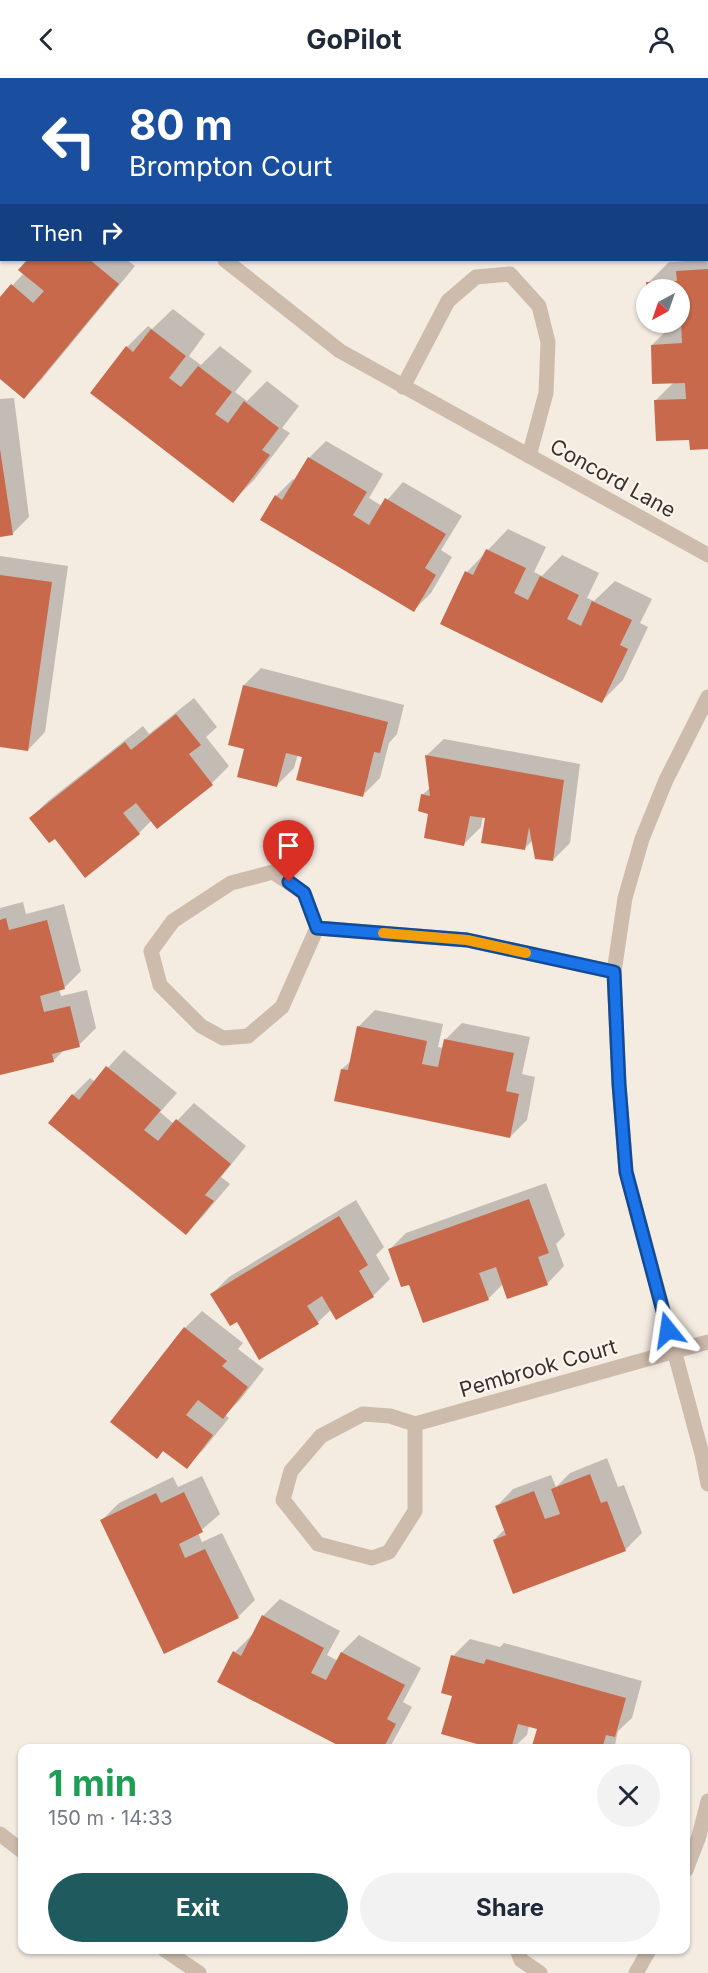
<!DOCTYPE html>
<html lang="en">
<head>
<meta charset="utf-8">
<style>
  body { margin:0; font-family:Inter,sans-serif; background:#f2f2f3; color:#1f2937; height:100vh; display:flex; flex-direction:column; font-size:22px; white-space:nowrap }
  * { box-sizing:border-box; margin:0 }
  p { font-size:20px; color:#747a83 }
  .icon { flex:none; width:33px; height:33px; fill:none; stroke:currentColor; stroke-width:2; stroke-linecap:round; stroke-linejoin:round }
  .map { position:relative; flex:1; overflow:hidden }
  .panel { position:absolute; left:18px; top:1666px; width:672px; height:210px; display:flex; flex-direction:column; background:#fff; border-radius:12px; box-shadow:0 2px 4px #0004 }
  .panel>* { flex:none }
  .guide { position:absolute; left:0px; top:0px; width:708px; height:183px; box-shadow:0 2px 4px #0004; background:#1a4fa0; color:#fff; overflow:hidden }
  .needle { width:39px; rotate:220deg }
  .tools { position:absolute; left:636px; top:201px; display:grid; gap:12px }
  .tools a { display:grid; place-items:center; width:54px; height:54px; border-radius:50%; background:#fff; box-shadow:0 2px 4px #0004; font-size:30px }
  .pin { position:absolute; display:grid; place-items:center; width:51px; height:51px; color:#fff; margin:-62px -26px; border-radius:50% 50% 50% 0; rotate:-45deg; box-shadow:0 0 6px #0007 }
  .pin .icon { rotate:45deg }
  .me { position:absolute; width:66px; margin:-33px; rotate:345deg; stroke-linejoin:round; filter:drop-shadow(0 0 4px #0008) }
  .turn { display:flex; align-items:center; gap:21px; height:126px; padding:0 30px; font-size:27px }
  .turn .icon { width:78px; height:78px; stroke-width:2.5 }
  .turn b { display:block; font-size:42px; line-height:51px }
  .then { display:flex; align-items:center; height:57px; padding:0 30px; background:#0003; gap:12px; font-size:22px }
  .round { display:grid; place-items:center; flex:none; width:63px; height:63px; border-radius:32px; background:#f2f2f3 }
  .headline { display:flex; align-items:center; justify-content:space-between; height:102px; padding:0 30px }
  h1 { font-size:36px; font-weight:700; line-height:45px; color:#1e9e55 }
  .action { display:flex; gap:12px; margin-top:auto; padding:12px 30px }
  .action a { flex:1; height:69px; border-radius:36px; background:#1f5a5e; color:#fff; font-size:24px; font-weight:700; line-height:69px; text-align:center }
  .action a+a { background:#f2f2f3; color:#1f2937 }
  header { display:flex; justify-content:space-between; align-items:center; height:78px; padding:0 30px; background:#fff; font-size:27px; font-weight:700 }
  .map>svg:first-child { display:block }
  .shadow { fill:#0003 }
  .building { fill:#c8694b }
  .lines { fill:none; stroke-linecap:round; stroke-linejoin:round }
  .service { stroke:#cdbbac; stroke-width:15 }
  .minor { stroke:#cdbbac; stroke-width:15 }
  .route-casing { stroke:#114b97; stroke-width:15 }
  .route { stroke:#1a73e8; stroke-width:10 }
  .slow { stroke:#f59e0b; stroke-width:10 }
  .labels { text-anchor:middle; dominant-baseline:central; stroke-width:4.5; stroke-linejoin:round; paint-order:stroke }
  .street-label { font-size:21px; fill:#3b302b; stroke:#fbf5ee }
</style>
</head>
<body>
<header><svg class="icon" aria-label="back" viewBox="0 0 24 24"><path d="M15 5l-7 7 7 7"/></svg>GoPilot<svg class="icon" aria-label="person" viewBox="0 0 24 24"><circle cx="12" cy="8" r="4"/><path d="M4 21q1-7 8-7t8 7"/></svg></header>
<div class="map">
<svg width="708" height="1895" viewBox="0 0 708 1895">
  <rect width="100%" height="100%" fill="#f4ebe1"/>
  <g class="shadow">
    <polygon points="146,0 312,0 313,2 148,2"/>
    <polygon points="706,172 708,172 708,370 691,360 655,323 674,304 652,267 673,246 683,246 683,242 680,242 680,212 648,205 669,184 706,182"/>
    <polygon points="29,182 127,182 135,188 41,302 24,319 0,299 0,221 24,195 20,192"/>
    <polygon points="173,231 205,256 189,278 201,287 220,268 252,293 235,314 247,323 267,303 299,328 282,350 290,355 254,402 233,423 127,269 148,248 152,251"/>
    <polygon points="14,320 29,439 12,456 0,457 0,321"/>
    <polygon points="326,363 383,396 369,420 382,428 403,404 462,438 441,472 452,479 431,515 414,532 276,418 293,401 295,403 309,380"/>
    <polygon points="508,451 546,469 534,494 542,498 562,477 599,495 587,520 594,523 615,503 652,521 640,545 648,549 623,602 602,623 467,494"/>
    <polygon points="0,478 68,488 45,654 28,672 0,667"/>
    <polygon points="261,590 404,627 397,656 389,665 380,700 363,717 304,677 298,676 294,690 277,707 246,670 244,607"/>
    <polygon points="194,620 217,649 206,659 229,688 212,705 157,749 152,742 139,755 55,759 31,740 48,723 143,648 149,656"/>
    <polygon points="444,661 580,686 570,765 553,782 533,762 524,771 487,739 483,738 481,749 464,766 430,734 422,717 431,709 427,677"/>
    <polygon points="23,824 26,836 64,826 81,893 64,910 59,911 61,918 87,912 96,950 79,967 65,971 53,983 0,991 0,830"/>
    <polygon points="375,932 443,946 438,969 443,970 445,962 462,945 530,959 522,996 535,999 527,1042 510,1059 342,991 352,982 358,949"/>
    <polygon points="124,972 177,1015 160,1034 174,1046 194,1025 246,1068 221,1099 230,1106 203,1138 186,1155 73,1017 90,1000 95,1004"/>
    <polygon points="546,1105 565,1157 556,1166 564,1188 547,1206 503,1206 488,1221 410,1205 389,1172 406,1155"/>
    <polygon points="356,1122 384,1169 376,1177 390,1201 373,1218 332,1231 318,1244 260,1280 237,1242 212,1216 229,1199"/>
    <polygon points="202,1233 243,1265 238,1271 264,1291 240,1322 225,1337 229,1340 203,1372 186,1389 185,1250"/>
    <polygon points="607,1380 618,1409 624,1407 642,1455 625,1472 494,1462 505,1451 496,1429 513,1411 551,1397 556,1409 570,1395"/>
    <polygon points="202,1398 220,1436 198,1455 202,1464 222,1455 255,1522 238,1539 102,1442 119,1425 173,1399 178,1409"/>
    <polygon points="280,1521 340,1553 327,1577 338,1583 342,1574 359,1557 421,1590 403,1624 412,1629 389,1671 348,1671 235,1574 252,1557 263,1538"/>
    <polygon points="470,1561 500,1569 504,1565 642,1603 632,1640 618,1653 614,1671 533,1671 539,1650 529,1648 527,1657 512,1671 500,1671 454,1617 453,1578"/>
  </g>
  <g class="building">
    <polygon points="27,182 90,182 119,206 24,321 0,301 0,219 11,206 33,225 44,213 18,192"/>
    <polygon points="708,191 708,371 690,372 689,362 656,363 654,322 686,321 685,305 652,306 651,267 682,265 681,243 680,243 680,212 647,212 646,204 677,203 676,193"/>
    <polygon points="151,251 186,278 169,300 181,309 198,288 232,314 215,336 228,345 244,323 279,350 262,372 270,377 233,425 90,315 126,268 133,274"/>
    <polygon points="0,371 13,457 0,459"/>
    <polygon points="308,379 367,414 353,437 369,447 385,420 446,456 425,490 436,497 414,534 260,442 275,417 282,422"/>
    <polygon points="486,471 526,490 514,515 528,522 540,498 579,517 567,541 581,548 592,523 632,542 620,567 628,571 602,625 440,546 465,493 473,497"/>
    <polygon points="0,497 52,504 28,673 0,669"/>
    <polygon points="243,607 388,644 380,675 374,674 363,719 296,702 302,679 286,675 277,709 237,699 244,671 228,667"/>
    <polygon points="176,636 201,667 189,676 213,707 157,751 136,725 123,735 140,756 85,800 55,761 49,765 29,740 125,664 131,672"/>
    <polygon points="425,677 564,702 553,783 535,781 529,749 525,772 481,765 485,740 470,738 464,768 424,760 428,736 418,733 421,716 430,718"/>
    <polygon points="6,840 9,852 47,842 65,911 40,918 44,934 70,928 80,969 52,976 54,984 0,997 0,842"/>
    <polygon points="357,948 427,963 422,986 438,989 444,961 514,975 506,1013 519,1016 510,1060 334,1023 341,991 348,992"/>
    <polygon points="106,988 161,1032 144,1052 158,1063 176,1041 231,1086 205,1117 214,1123 186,1157 48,1045 72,1016 79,1022"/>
    <polygon points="529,1121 549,1175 538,1179 548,1207 507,1221 496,1189 479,1195 489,1222 423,1245 409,1207 401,1209 388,1171"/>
    <polygon points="339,1138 368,1187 359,1193 374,1219 336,1242 322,1218 307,1228 319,1246 259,1282 237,1244 230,1248 210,1216"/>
    <polygon points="184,1249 227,1283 222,1288 248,1309 223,1341 198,1322 186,1337 213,1357 187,1391 163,1373 157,1381 110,1344"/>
    <polygon points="590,1396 601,1425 607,1423 626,1473 513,1516 493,1462 506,1457 495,1428 534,1413 545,1441 560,1436 551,1411"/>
    <polygon points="184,1414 203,1454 179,1466 185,1480 205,1471 239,1540 164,1576 100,1442 156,1415 161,1425"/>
    <polygon points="262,1537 324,1570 311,1595 326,1602 341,1574 405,1607 387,1641 396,1646 383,1671 345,1671 217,1604 233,1573 241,1578"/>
    <polygon points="451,1577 484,1586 486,1581 626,1620 615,1659 606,1657 602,1671 531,1671 537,1651 518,1646 511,1671 495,1671 441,1656 452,1618 441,1615"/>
  </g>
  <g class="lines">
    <g class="service">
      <polyline points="0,1756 22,1773"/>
      <polyline points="165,1872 199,1895"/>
    </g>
    <g class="minor">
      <polyline points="0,2 2,3"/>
      <polyline points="0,57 2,55"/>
      <polyline points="225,182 340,273 708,477"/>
      <polyline points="403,309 448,223 476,199 510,196 539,228 548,264 546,315 529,378"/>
      <polyline points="708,619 666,702 642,761 625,820 614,894 619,1006 626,1094 702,1376 708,1406"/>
      <polygon points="273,794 304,815 317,850 282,929 248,958 223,960 201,948 160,907 151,873 173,843 231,805"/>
      <polyline points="317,850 467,862 614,894"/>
      <polyline points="415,1346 415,1433 389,1474 372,1480 318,1466 283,1422 291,1393 321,1358 363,1336 390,1338 415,1346 708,1264"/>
      <polyline points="686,1792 699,1758 708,1723"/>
      <polyline points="517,1872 521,1882 540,1895"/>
      <polyline points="636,1895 649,1872"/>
    </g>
  </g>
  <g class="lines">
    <defs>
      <polyline id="route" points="289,804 304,815 317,850 467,862 614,894 619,1006 626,1094 668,1252"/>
    </defs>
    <use href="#route" class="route-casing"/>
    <use href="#route" class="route"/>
    <polyline class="slow" points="383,855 467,862 526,875"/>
  </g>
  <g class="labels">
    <g class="street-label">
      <text transform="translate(613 400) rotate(29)">Concord Lane</text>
      <text transform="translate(538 1290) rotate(-16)">Pembrook Court</text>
    </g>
  </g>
</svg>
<div class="tools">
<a><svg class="needle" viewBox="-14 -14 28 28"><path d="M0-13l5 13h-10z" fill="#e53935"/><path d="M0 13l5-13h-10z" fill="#747a83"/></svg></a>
</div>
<div class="pin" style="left:289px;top:804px;background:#d93025"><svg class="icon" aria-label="arrive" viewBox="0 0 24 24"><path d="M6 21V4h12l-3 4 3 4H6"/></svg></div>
<svg class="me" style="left:668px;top:1252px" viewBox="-20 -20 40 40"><path d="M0-17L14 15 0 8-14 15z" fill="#1a73e8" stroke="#fff" stroke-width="4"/></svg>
<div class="guide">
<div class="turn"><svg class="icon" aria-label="left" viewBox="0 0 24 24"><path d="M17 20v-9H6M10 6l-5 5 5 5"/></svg><div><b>80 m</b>Brompton Court</div></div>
<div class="then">Then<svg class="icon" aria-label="right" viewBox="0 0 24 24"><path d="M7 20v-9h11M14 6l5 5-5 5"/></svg></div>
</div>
<section class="panel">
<div class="headline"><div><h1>1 min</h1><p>150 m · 14:33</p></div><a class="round"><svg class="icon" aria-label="close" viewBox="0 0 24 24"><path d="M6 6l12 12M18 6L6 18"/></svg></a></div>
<div class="action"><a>Exit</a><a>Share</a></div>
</section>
</div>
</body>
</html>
